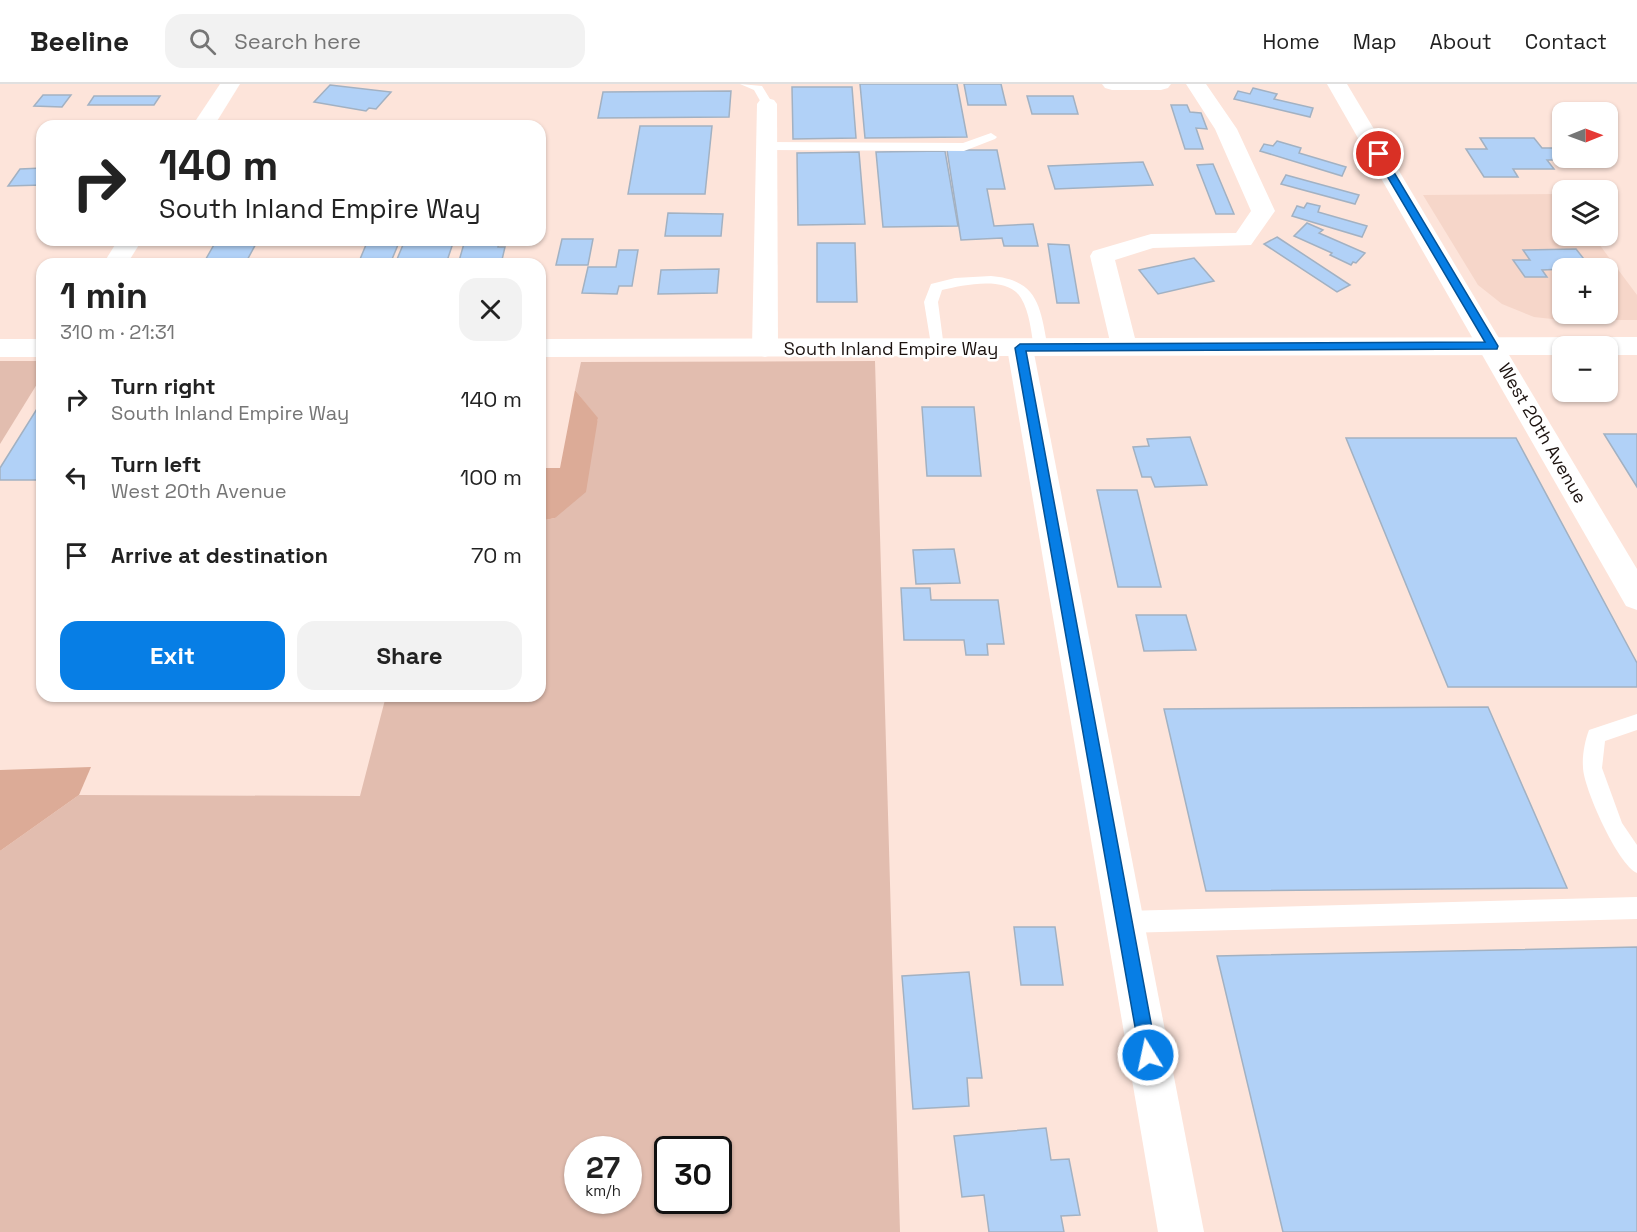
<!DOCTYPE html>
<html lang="en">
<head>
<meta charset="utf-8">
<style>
  body { margin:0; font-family:"Space Grotesk",sans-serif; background:#f2f2f2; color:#222; height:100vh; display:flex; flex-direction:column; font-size:22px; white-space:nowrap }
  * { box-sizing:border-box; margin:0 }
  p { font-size:20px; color:#767676 }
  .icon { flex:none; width:33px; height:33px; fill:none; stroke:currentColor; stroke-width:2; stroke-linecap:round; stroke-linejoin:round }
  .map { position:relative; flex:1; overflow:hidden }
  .panel { position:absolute; left:36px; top:174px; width:510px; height:444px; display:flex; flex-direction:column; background:#fff; border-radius:18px; box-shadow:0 2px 4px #0004 }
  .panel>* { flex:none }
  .hud { position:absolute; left:36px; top:36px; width:510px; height:126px; border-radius:18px; box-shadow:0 2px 4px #0004; background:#fff; color:#222; overflow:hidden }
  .needle { width:39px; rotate:89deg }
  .fabs { position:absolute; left:1552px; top:18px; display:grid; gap:12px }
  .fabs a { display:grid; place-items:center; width:66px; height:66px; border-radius:12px; background:#fff; box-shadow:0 2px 4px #0004; font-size:30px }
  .speed { position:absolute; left:564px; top:1052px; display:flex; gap:12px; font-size:30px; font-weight:700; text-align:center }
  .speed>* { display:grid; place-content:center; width:78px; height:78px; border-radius:50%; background:#fff; box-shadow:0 2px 4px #0004; line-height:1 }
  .speed small { font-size:15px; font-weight:400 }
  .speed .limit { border:3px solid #111; border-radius:9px; background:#fff; color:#111 }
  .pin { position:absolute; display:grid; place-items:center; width:51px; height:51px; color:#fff; margin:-26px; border:3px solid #fff; border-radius:50%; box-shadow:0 2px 6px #0007 }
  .me { position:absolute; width:66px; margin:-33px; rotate:350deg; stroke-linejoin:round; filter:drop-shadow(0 0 4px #0008) }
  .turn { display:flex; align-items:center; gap:21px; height:126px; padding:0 24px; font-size:27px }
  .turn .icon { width:78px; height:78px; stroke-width:2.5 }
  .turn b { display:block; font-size:42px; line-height:51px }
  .round { display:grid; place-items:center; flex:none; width:63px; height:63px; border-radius:18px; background:#f2f2f2 }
  .overview { display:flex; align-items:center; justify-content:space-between; height:102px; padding:0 24px }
  h1 { font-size:36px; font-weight:600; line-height:45px }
  .action { display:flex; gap:12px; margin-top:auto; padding:12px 24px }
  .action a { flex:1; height:69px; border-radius:18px; background:#077ee5; color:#fff; font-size:24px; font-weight:600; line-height:69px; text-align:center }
  .action a+a { background:#f2f2f2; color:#222 }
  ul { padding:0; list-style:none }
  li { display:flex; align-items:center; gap:18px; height:78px; padding:0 24px }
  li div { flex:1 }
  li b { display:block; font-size:22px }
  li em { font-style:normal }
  header { display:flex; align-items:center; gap:36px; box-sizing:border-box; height:84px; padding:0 30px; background:#fff; border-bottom:2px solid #e0e0e0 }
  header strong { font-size:28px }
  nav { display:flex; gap:33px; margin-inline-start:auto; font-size:21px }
  .search { width:420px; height:54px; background:#f2f2f2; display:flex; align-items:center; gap:15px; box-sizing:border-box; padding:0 21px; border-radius:18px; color:#767676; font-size:22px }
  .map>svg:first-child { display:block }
  .built { fill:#f6d6c9; fill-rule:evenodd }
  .green { fill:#e2bdaf; fill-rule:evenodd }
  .forest { fill:#dcab97 }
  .building { fill:#b1d1f7; stroke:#a2b1c2; stroke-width:1.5 }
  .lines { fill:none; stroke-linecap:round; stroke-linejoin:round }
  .lane { fill:#fff; fill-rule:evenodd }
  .street { fill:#fff; fill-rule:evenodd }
  .secondary { fill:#fff; fill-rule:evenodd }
  .route { fill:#077ee5; stroke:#055295; stroke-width:1.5 }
  .labels { text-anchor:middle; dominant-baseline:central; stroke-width:5; stroke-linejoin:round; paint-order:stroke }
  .far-street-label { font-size:18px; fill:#1b120f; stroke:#fff }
</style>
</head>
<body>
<header>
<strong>Beeline</strong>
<div class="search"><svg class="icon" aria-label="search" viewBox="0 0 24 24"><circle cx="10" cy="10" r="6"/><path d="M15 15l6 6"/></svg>Search here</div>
<nav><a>Home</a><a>Map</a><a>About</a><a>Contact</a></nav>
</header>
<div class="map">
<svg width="1637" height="1148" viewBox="0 0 1637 1148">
  <rect width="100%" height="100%" fill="#fde4da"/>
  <path class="built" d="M1561,110L1563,152H1593L1637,211V236H1561L1534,233L1502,220L1478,201L1423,111ZM1563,184H1608V230H1563Z"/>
  <g class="green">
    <polygon points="0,277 42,277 42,292 0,360"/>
    <path d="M875,277L900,1148H0V767L79,711L360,712L386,612H540V437L555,434L598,335L575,306L581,278ZM578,1065H628V1116H578ZM668,1065H718V1116H668Z"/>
  </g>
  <g class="forest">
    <polygon points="575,306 598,334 586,408 555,434 540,437 540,384 560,384"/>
    <polygon points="91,683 79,711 0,767 0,686"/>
  </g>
  <g class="building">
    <polygon points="860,0 957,0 967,53 865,54"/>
    <polygon points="964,0 1001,0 1006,21 968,21"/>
    <polygon points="330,1 391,8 376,25 369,24 366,27 314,18"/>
    <polygon points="792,3 852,3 856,54 793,55"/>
    <polygon points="1253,4 1277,10 1274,15 1313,24 1310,33 1234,15 1238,7 1250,10"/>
    <polygon points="731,7 729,33 598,34 603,8"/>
    <polygon points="43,11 71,11 62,23 34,22"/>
    <polygon points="94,12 160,12 154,21 88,21"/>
    <polygon points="1027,12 1073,12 1078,30 1032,30"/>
    <polygon points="1171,21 1187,21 1190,28 1201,29 1207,45 1196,44 1203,65 1185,65"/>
    <polygon points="70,39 92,39 89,42 57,42"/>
    <polygon points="288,39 339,39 337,42 286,42"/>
    <polygon points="640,42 712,42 705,110 628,110"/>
    <polygon points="1480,54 1534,54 1542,64 1554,64 1563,76 1547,76 1554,85 1513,85 1518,93 1484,93 1466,65 1487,65"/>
    <polygon points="1277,57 1301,64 1299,69 1346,83 1342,92 1260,67 1264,60 1273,62"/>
    <polygon points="947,66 997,66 1005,105 987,105 994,142 1033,140 1038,162 1004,162 1002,154 961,156"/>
    <polygon points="945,67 958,142 883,143 876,68"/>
    <polygon points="859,68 865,140 798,141 797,69"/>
    <polygon points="1143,78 1153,101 1055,105 1048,82"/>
    <polygon points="1213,80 1234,130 1216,130 1197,81"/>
    <polygon points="42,84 42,101 8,102 20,85"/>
    <polygon points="1286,91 1359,111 1355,120 1281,100"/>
    <polygon points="1307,119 1320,122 1318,128 1367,142 1362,153 1292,132 1297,122 1304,124"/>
    <polygon points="668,129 723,130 721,152 665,152"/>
    <polygon points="1307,139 1323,146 1319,149 1365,169 1356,179 1353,178 1351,181 1330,171 1332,169 1294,152"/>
    <polygon points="1277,153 1350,201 1337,208 1264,160"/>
    <polygon points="562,155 593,155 588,181 556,181"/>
    <polygon points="226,156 258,156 245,180 203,180 215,159 225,159"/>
    <polygon points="368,156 400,156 390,180 358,180"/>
    <polygon points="405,156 454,156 446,180 395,180"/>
    <polygon points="465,156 499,156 498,163 505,163 501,180 464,180 465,177 459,177"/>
    <polygon points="817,159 855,159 857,218 817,218"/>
    <polygon points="1048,160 1069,161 1079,219 1057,219"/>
    <polygon points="1576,165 1591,184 1542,186 1547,193 1525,193 1513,176 1530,176 1523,166"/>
    <polygon points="619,166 638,166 632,202 619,202 617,210 582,209 588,183 616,183"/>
    <polygon points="1194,174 1214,197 1158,210 1139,186"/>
    <polygon points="719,185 717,209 658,210 661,186"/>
    <polygon points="40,320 42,396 0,396 0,384"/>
    <polygon points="922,323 974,323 981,392 927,392"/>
    <polygon points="1604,350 1637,350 1637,403"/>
    <polygon points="1190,353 1207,401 1155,403 1151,393 1142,393 1133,363 1149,362 1147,355"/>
    <polygon points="1346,354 1516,354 1637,579 1637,603 1448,603"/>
    <polygon points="1097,406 1137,406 1161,503 1118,503"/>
    <polygon points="954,465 960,499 916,500 913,466"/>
    <polygon points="901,504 930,504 931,516 998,516 1004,560 987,560 988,571 966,571 964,556 904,556"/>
    <polygon points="1136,531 1186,531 1196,566 1144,567"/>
    <polygon points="1488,623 1567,804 1206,807 1164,625"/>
    <polygon points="1014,843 1055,843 1063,901 1021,901"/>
    <polygon points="1637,863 1637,1148 1283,1148 1217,872"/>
    <polygon points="969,888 982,994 967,994 969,1022 913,1025 902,892"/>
    <polygon points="1046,1044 1051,1076 1069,1075 1080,1131 1061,1132 1064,1148 989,1148 984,1111 962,1113 954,1052"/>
  </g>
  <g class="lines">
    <g class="lane">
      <polygon points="740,0 762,2 773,20 763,22 754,6"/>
      <polygon points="991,49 997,53 995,55 964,67 767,66 761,62 767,58 963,59"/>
      <path d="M991,192C1039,196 1040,223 1048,264L1046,267H1036L1034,264C1031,248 1030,229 1021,214C1008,191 963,201 942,206L938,218L944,264L942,267H932L924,218L931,200L955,194Z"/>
      <path d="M1637,630V646L1605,657L1602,684L1622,739L1637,761V789C1618,781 1583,703 1583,683C1582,672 1585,656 1589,646Z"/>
      <polygon points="1637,813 1637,835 1124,849 1117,845 1113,838 1117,831 1124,827"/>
    </g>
    <g class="street">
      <polygon points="1102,0 1171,0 1168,4 1161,6 1112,6 1105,4"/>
      <polygon points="1186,0 1206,0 1237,45 1275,127 1251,161 1153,164 1115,176 1137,262 1133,268 1124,271 1115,268 1111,262 1090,172 1093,167 1151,150 1236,149 1251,127 1215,45"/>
      <polygon points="1327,0 1347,0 1637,485 1637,526 1626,522"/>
      <polygon points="767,14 774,16 777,20 778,264 774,270 765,273 756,270 752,264 757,20 760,16"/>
      <rect x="0" y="255" width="42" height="18"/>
      <polygon points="1020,255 1029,258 1033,264 1204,1148 1158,1148 1007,264 1011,258"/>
    </g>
    <g class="secondary">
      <polygon points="220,0 240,0 214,42 192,42"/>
      <polygon points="118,156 142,156 127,180 103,180"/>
      <polygon points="1637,253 1637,271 1608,271 1608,262 1563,262 1563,271 540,273 540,255"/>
    </g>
  </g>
  <polygon class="route" points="1379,67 1383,70 1498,262 1497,265 1026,267 1157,971 1155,977 1148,980 1142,977 1140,971 1015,264 1020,260 1485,258 1374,70"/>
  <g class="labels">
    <g class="far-street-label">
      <text x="891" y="264">South Inland Empire Way</text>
      <text transform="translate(1543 349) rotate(60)">West 20th Avenue</text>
    </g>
  </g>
</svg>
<div class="fabs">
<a><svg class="needle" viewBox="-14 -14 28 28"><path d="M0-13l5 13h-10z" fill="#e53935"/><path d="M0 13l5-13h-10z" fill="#767676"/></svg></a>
<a><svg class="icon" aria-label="layers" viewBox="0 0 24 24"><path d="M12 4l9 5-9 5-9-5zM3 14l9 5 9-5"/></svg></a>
<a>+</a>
<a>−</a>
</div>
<div class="speed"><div>27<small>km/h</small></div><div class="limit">30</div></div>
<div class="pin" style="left:1379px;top:70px;background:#d93025"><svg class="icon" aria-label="arrive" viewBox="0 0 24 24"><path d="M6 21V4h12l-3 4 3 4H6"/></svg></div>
<svg class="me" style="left:1148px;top:971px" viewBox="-20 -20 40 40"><circle r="17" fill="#077ee5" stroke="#fff" stroke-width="3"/><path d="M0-11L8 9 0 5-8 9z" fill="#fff"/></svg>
<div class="hud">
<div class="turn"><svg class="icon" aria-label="right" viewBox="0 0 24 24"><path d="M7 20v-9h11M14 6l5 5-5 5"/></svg><div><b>140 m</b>South Inland Empire Way</div></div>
</div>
<section class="panel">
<div class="overview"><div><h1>1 min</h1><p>310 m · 21:31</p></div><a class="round"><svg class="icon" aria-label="close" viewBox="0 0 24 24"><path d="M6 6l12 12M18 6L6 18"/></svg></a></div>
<ul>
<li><svg class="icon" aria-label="right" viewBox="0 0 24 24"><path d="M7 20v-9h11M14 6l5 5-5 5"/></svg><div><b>Turn right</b><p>South Inland Empire Way</p></div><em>140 m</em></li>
<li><svg class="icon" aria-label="left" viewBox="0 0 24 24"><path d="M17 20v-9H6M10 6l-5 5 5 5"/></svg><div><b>Turn left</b><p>West 20th Avenue</p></div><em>100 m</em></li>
<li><svg class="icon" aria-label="arrive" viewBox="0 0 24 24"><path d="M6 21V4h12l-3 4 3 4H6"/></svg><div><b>Arrive at destination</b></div><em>70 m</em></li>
</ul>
<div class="action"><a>Exit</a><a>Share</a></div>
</section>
</div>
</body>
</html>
